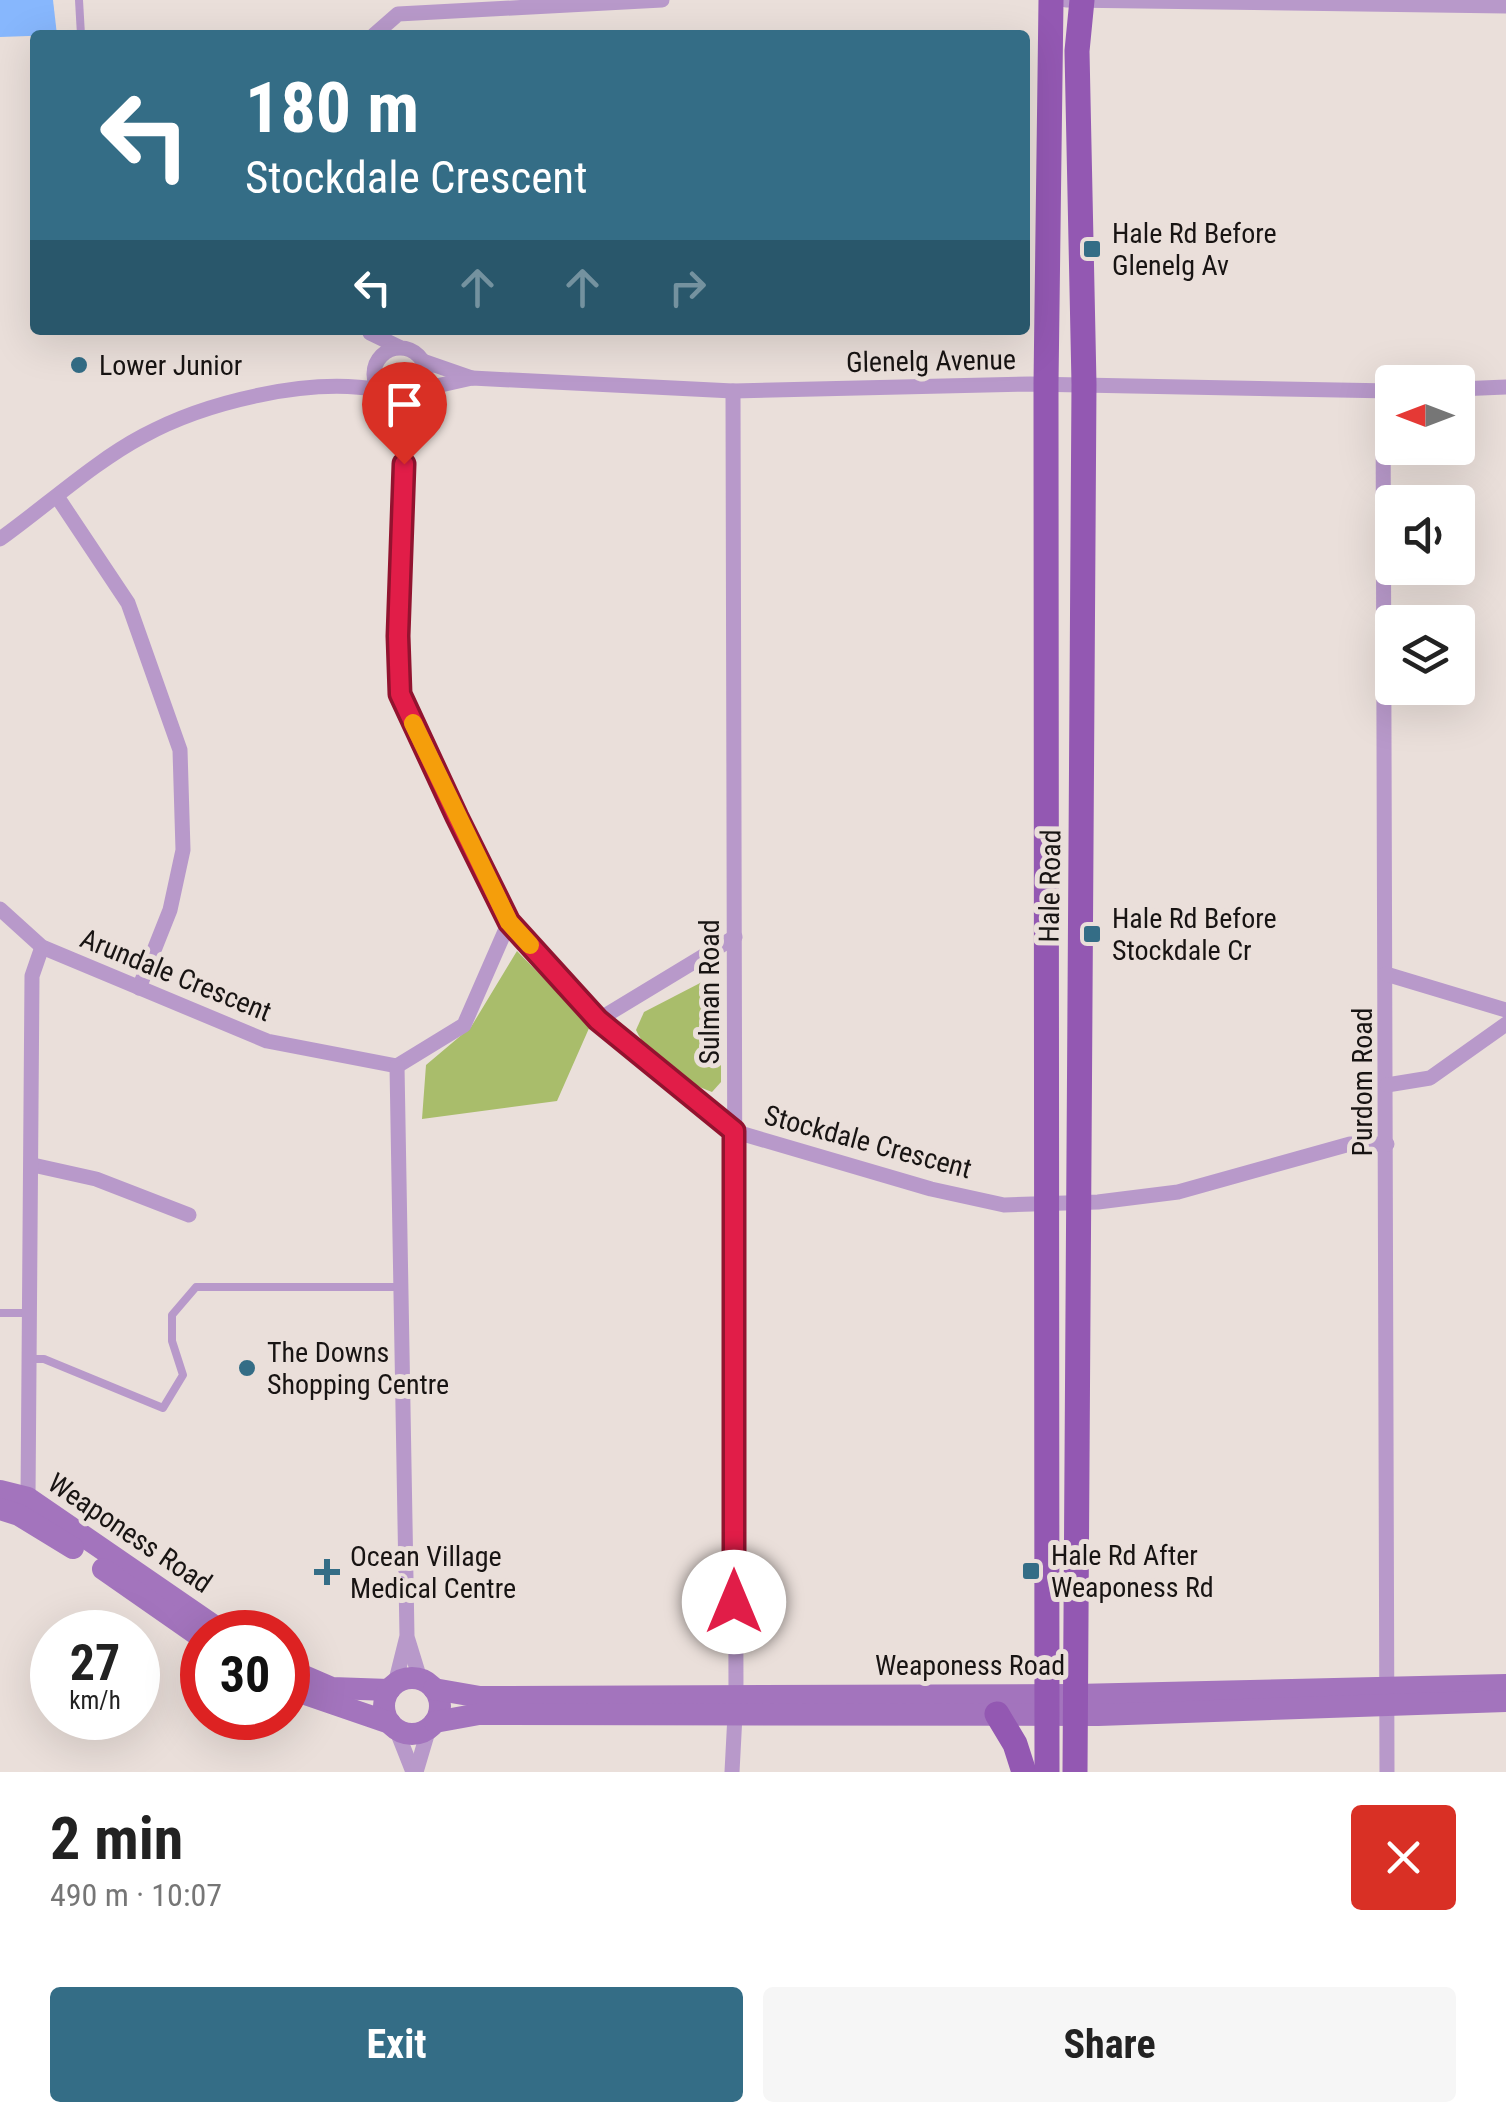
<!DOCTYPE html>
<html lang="en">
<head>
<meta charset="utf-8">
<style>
  body { margin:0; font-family:"Roboto Condensed",sans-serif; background:#f6f6f6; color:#222; height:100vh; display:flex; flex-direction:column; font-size:38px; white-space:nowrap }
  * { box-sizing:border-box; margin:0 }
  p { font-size:32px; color:#767676 }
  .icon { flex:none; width:55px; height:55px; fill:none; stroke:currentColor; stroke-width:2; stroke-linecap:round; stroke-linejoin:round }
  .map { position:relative; height:1772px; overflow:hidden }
  .side { display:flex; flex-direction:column; background:#fff; flex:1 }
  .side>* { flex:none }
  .banner { position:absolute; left:30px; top:30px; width:1000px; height:305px; border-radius:10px; box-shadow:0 10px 40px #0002; background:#346d86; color:#fff; overflow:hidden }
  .needle { width:65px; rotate:270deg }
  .tools { position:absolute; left:1375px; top:365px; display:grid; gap:20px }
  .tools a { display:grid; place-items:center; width:100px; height:100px; border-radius:10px; background:#fff; box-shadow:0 10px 40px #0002; font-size:50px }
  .speed { position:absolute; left:30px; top:1610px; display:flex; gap:20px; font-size:50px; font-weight:700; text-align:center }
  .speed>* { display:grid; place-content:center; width:130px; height:130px; border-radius:50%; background:#fff; box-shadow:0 10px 40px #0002; line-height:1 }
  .speed small { font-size:25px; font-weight:400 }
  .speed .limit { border:15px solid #d22; background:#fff; color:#111 }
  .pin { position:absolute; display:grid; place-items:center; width:85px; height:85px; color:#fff; margin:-102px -42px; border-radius:50% 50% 50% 0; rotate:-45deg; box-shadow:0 0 10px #0007 }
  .pin .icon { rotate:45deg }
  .me { position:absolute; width:110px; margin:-55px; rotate:0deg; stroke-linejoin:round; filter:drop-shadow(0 0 8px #0008) }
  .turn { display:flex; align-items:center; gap:35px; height:210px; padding:0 50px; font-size:45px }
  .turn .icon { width:130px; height:130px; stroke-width:2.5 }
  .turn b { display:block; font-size:70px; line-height:85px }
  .lanes { display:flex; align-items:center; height:95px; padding:0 50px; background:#0003; justify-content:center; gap:50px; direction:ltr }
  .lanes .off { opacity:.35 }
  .round { display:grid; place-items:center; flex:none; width:105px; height:105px; border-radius:10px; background:#f6f6f6 }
  .head { display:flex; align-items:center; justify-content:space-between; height:170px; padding:0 50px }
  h1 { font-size:60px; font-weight:700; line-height:75px }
  .action { display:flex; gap:20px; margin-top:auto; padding:20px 50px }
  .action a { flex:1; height:115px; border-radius:10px; background:#346d86; color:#fff; font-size:40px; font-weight:700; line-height:115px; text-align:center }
  .action a+a { background:#f6f6f6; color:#222 }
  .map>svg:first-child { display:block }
  .green { fill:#a9bd6b }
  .water { fill:#87b7fd }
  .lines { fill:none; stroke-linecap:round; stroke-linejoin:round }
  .service { stroke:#b899ca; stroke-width:8 }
  .minor { stroke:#b899ca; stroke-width:15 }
  .secondary { stroke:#a374bd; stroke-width:22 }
  .primary { stroke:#9358b2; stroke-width:25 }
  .route-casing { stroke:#92132f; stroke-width:25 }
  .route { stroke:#e11d48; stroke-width:18 }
  .slow { stroke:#f59e0b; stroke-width:18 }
  .poi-dot { fill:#346d86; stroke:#eadfda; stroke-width:4 }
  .labels { text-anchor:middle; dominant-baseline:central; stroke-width:10; stroke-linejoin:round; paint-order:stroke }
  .poi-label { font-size:28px; fill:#181413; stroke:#eadfda; text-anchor:start }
  .street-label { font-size:28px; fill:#181413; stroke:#eadfda }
</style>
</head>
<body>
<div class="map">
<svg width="1506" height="1772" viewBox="0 0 1506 1772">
  <rect width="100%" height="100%" fill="#eadfda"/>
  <g class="green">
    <polygon points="517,951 590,1026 557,1101 422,1119 426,1065 471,1027"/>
    <path d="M704,981L721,993V1082L712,1092C685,1083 647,1055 636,1030L644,1012Z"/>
  </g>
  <polygon class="water" points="0,0 53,0 57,35 0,37"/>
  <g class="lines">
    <g class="service">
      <polyline points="79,0 81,35"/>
      <polyline points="0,1313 30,1313"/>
      <polyline points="30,1359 44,1359 163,1408 183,1375 172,1341 172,1315 196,1287 399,1287"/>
    </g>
    <g class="minor">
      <polyline points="1066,0 1506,6"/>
      <polyline points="374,35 398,14 662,0"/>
      <polyline points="370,333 399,347"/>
      <circle cx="400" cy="374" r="26"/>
      <polyline points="423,361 472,378"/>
      <polyline points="423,389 472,378 733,391 1030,384 1392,391"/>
      <polyline points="1458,389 1506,387"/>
      <polyline points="1383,391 1387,1772"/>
      <polyline points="416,395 405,429 397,636 400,694 509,922 598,1020 655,1071 733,1131 931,1189 1004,1205 1098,1202 1178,1192 1350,1144 1387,1144"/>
      <polyline points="58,498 128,603 180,750 183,850 170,910 139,988"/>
      <path d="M0,539C45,507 94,462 143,436C205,402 309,377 379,390"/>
      <polyline points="0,909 42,947 267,1041 397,1066 464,1025 509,922"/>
      <polyline points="1386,974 1506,1010"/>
      <polyline points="598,1020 735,937"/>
      <polyline points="1387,1085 1430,1078 1506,1024"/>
      <polyline points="33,1165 96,1179 189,1215"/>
      <polyline points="24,1506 28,1498 32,976 42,947"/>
      <polyline points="408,1640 420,1679"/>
      <polyline points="395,1684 407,1636 397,1066"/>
      <polyline points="396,1729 413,1772"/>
      <polyline points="416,1772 429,1728"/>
      <polyline points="732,1772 736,1696 733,391"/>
    </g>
    <g class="secondary">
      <polyline points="0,1491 28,1498 223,1632"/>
      <polyline points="0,1509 19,1515 73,1548"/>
      <polyline points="103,1569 202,1638"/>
      <polyline points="288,1669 332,1688 389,1690"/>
      <circle cx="412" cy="1706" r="28"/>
      <polyline points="288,1688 390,1723"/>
      <polyline points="434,1689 480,1697 1075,1695 1506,1685"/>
      <polyline points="435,1722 479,1714 1098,1715 1506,1701"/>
    </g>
    <g class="primary">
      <polyline points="997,1714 1015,1744 1024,1772"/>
      <polyline points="1047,1772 1046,384 1051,0"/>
      <polyline points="1075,1772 1084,384 1077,51 1082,0"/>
    </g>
  </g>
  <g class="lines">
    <defs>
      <polyline id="route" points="404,464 398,636 400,694 457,817 509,922 598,1020 734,1131 734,1602"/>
    </defs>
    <use href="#route" class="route-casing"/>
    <use href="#route" class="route"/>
    <polyline class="slow" points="413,723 509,922 530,945"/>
  </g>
  <g class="poi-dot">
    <rect x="1082" y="239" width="20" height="20" rx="5"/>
    <circle cx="79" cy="365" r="10"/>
    <rect x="1082" y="924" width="20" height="20" rx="5"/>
    <circle cx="247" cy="1368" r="10"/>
    <rect x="1021" y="1561" width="20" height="20" rx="5"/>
    <path d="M322 1557h10v10h10v10h-10v10h-10v-10h-10v-10h10z"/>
  </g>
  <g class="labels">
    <g class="poi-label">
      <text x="1112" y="233">Hale Rd Before<tspan x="1112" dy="32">Glenelg Av</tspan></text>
      <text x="99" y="365">Lower Junior</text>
      <text x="1112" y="918">Hale Rd Before<tspan x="1112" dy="32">Stockdale Cr</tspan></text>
      <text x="267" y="1352">The Downs<tspan x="267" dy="32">Shopping Centre</tspan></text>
      <text x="1051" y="1555">Hale Rd After<tspan x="1051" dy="32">Weaponess Rd</tspan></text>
      <text x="350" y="1556">Ocean Village<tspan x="350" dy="32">Medical Centre</tspan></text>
    </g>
    <g class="street-label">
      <text transform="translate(931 361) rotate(-1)">Glenelg Avenue</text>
      <text transform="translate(1050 886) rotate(-89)">Hale Road</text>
      <text transform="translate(176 975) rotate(22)">Arundale Crescent</text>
      <text transform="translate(709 992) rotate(-90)">Sulman Road</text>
      <text transform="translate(1362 1082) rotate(-90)">Purdom Road</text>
      <text transform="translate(868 1142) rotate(15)">Stockdale Crescent</text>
      <text transform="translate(130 1533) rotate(34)">Weaponess Road</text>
      <text x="970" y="1665">Weaponess Road</text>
    </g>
  </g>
</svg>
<div class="tools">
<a><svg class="needle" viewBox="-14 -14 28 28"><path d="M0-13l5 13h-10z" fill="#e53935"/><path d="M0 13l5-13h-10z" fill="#767676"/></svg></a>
<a><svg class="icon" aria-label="sound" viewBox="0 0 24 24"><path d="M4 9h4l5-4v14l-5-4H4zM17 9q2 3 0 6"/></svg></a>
<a><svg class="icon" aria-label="layers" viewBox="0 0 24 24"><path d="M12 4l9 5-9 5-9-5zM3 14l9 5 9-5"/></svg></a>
</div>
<div class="speed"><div>27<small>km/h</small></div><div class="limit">30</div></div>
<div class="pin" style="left:404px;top:464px;background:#d93025"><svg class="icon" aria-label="arrive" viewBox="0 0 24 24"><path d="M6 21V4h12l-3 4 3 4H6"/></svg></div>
<svg class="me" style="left:734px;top:1602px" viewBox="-20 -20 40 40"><circle r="19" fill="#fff"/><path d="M0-13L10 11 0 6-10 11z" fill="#e11d48"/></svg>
<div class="banner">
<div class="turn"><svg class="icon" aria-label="left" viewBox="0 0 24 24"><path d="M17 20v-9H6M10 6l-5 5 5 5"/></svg><div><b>180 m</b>Stockdale Crescent</div></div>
<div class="lanes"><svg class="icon" aria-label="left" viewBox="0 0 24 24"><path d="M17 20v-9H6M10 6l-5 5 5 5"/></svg><svg class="icon off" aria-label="ahead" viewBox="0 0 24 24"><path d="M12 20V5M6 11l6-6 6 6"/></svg><svg class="icon off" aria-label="ahead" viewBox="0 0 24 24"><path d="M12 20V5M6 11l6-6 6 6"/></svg><svg class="icon off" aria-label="right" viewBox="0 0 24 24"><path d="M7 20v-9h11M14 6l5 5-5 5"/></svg></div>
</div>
</div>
<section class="side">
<div class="head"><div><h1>2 min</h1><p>490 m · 10:07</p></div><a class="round" style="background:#d93025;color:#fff"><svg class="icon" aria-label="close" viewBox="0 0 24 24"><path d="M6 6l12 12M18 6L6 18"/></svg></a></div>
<div class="action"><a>Exit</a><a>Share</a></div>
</section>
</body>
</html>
